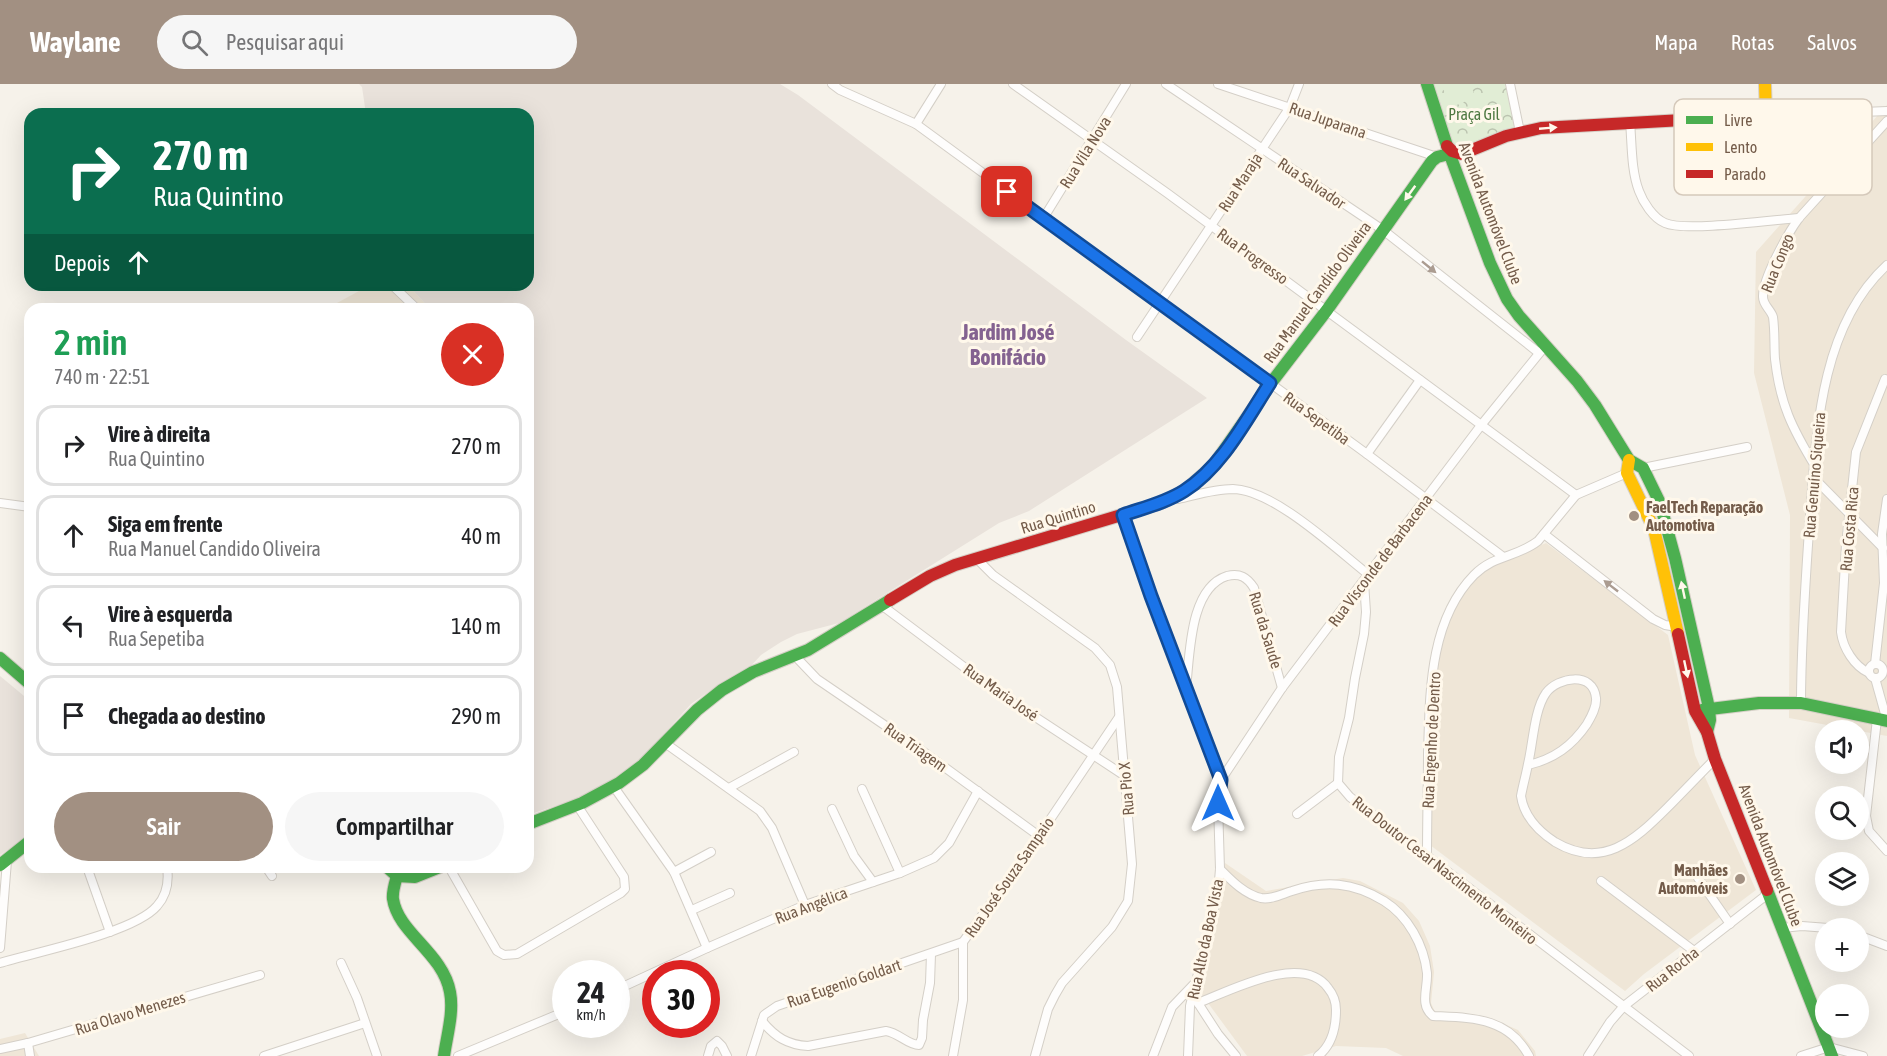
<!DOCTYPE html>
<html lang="pt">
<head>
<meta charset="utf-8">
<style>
  body { margin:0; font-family:"Asap Condensed",sans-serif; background:#f6f6f6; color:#202124; height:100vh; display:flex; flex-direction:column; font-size:22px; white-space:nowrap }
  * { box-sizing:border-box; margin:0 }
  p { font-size:20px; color:#757577 }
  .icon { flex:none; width:33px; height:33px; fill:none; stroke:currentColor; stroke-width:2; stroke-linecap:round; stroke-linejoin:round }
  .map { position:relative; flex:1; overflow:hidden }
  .panel { position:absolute; left:24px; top:219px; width:510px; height:570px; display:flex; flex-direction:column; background:#fff; border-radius:18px; box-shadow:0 6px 24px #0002 }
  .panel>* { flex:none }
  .hud { position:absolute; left:24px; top:24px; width:510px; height:183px; border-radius:18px; box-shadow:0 6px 24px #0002; background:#0b6e4f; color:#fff; overflow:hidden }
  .fabs { position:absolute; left:1815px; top:636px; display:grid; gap:12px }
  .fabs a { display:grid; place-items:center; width:54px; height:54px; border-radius:50%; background:#fff; box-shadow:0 6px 24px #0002; font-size:30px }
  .speed { position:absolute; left:552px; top:876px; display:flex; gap:12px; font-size:30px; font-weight:700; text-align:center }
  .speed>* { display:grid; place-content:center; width:78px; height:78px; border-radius:50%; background:#fff; box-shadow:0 6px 24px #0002; line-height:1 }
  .speed small { font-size:15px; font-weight:400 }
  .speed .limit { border:9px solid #d22; background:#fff; color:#111 }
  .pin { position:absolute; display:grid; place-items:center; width:51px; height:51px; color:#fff; margin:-26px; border-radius:12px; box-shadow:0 3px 9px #0006 }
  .me { position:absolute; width:66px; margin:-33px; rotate:0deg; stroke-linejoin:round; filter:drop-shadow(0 0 4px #0008) }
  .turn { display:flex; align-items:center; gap:21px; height:126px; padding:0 30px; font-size:27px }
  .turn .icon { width:78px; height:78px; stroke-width:2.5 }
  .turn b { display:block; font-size:42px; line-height:51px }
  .then { display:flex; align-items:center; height:57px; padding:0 30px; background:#0003; gap:12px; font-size:22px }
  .round { display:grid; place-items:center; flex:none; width:63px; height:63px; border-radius:32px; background:#f6f6f6 }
  .head { display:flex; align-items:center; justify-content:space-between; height:102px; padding:0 30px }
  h1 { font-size:36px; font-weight:600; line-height:45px; color:#1e9e55 }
  .button { display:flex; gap:12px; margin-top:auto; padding:12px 30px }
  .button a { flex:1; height:69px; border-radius:36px; background:#a29082; color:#fff; font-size:24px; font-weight:600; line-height:69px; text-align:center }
  .button a+a { background:#f6f6f6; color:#202124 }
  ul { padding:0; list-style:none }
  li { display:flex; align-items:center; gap:18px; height:81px; margin:0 12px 9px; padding:0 18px; border:3px solid #e0e0e0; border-radius:18px }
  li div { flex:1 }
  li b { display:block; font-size:22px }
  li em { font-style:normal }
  header { display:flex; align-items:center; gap:36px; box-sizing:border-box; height:84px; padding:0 30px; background:#a29082; color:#fff }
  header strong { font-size:28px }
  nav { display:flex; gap:33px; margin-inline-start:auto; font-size:21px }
  .search { width:420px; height:54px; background:#f6f6f6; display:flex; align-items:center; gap:15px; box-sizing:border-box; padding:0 21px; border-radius:33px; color:#757577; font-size:22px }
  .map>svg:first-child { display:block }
  .residential { fill:#efe6d7 }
  .industrial { fill:#e9e2db }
  .park { fill:url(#park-crowns) }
  .garden { fill:#e1edd5 }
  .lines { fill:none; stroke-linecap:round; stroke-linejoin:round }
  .street-casing { stroke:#d4cfc7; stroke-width:10 }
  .fast-casing { stroke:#d5cfc6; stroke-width:14 }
  .slow-casing { stroke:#d5cfc6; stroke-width:14 }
  .jam-casing { stroke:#d5cfc6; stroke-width:14 }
  .street { stroke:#fefdfc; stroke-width:8 }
  .fast { stroke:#4caf50; stroke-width:12 }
  .slow { stroke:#ffc107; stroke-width:12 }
  .jam { stroke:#c62828; stroke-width:12 }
  .oneway { fill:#fff8eb }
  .oneway2 { fill:#ab9c91 }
  .route-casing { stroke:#114b97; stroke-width:15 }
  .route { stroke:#1a73e8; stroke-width:10 }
  .poi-dot { fill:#a29082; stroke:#fff8eb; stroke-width:2 }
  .labels { text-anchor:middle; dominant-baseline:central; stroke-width:6; stroke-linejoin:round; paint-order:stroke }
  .park-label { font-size:16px; fill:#4f7942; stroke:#fff8eb }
  .street-label { font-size:16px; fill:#745c4a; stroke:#fff8eb }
  .poi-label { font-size:16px; font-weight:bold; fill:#745c4a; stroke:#fff8eb; text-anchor:start }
  .district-label { font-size:22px; font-weight:bold; fill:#846290; stroke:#fff8eb }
  .key { fill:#fff8eb; stroke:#d5c9bb; stroke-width:1.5 }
  .key-label { font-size:16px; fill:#745c4a }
</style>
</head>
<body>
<header>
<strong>Waylane</strong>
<div class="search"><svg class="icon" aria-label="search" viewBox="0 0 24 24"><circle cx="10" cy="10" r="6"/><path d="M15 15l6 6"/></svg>Pesquisar aqui</div>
<nav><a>Mapa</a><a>Rotas</a><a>Salvos</a></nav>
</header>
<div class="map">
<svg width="1887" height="972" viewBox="0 0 1887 972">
  <defs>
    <pattern id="park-crowns" width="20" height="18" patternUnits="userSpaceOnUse" patternTransform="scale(1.5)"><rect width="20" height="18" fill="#e1edd5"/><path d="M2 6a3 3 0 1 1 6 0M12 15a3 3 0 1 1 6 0" fill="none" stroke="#bbc3af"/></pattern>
  </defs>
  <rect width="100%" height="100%" fill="#f6f2ea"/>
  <g class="residential">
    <polygon points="1887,21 1887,652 1789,634 1790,431 1754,289 1756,168"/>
    <polygon points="370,201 408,201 430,225 326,225"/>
    <polygon points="1546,459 1668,551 1695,671 1756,806 1644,890 1625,907 1430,761 1435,575 1445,529 1477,488"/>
    <polygon points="1225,779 1266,807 1343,794 1360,797 1403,819 1419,837 1430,862 1434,888 1431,919 1435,928 1495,936 1518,946 1535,967 1536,972 1403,972 1386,964 1336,962 1302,972 1247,972 1197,904 1215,837"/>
    <polygon points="25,949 39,972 0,972 0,955"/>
  </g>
  <g class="industrial">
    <polygon points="359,0 780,0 798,11 1126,256 1207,314 1029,427 999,439 839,539 797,550 781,558 761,571 749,584 711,606 691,620 639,678 609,700 582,713 528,731 528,225 430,225 408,201 528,201 528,30 366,30 362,3"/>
    <polygon points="0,592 30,617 30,747 15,761 0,771"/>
  </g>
  <polygon class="park" points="1432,0 1505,0 1516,43 1455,72"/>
  <polygon class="garden" points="1439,0 1466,0 1474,8 1460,22 1438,1"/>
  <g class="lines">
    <defs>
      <g id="street">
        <polyline points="832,0 840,6 916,40 1367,370 1502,472"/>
        <polyline points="1013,0 1167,109 1576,411"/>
        <polyline points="1166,0 1383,146 1539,269"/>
        <polyline points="1218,0 1437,73"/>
        <polyline points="1510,0 1520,48"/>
        <polyline points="1766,32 1887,27"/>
        <path d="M1630,38C1632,60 1631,86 1639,107C1643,118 1653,134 1665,139C1685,148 1772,136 1799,134"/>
        <polyline points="916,40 941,0"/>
        <polyline points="1043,135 1126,0"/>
        <polyline points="392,201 417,225"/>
        <polyline points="1137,253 1290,23 1299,0"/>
        <polyline points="1367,370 1420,296"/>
        <path d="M1815,382C1792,344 1780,320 1775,275C1774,261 1775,247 1773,233C1771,226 1763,221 1763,213C1762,195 1788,149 1799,134L1887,37"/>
        <polyline points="1643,384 1747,363"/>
        <polyline points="1813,393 1883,464"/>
        <path d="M1178,415C1196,411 1214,405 1233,405C1274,406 1336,465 1369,491"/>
        <polyline points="0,419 30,423"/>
        <polyline points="1123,431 1151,512 1221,696 1218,719 1220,785 1218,808 1190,922 1188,972"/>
        <polyline points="1544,450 1653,535 1665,541 1677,543"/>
        <polyline points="977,475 993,491 1095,564 1110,581 1117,603 1132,780 1128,817 1112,843 1062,899 1055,911 1048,925 1035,972"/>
        <polyline points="1364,498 1366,528 1364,550 1355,594 1349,634 1339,673 1338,699 1350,713 1689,972"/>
        <polyline points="880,520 996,607 1125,692"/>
        <polyline points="796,573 817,595 921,666 1039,752"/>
        <polyline points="1875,580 1884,499 1882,450 1887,415"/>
        <circle cx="1876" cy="587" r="7"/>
        <path d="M1869,589C1854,582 1843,564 1841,548L1846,461L1856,368L1885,295"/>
        <polyline points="1875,594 1887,637"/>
        <path d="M1186,604C1190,572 1189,504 1227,492C1240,489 1247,493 1254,504L1282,604"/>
        <path d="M1801,619C1801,561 1805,504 1809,446C1816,358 1817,245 1887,181"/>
        <polyline points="1877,635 1866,732 1869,747 1887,767"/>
        <polyline points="665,659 760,727 772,744 805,821"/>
        <path d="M1528,681C1554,675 1572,662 1587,640C1591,633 1597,623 1596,614C1593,587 1558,593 1546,609C1534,626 1533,660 1528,680C1526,691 1523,701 1521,712C1524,732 1538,747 1555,758C1602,786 1634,757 1667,724C1683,708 1699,691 1715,675"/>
        <polyline points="1221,696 1282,604 1482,340 1546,261"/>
        <polyline points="614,703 674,788 707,864"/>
        <polyline points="729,704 794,668"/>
        <polyline points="862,705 900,789"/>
        <polyline points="832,725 854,772 873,798"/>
        <polyline points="1297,730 1338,699"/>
        <path d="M1427,771C1427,737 1428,703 1428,669C1430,609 1429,537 1474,491C1495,470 1516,474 1538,457L1576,411L1627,389"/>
        <polyline points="87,783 110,848"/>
        <polyline points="266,783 272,792"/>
        <polyline points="449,783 497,867 504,871 517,870 621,809 625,805 624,793 577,721"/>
        <path d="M1220,785C1231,796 1244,810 1261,814C1271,816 1282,810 1292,807C1325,796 1353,798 1384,817C1408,832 1424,861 1427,889C1428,904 1419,921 1433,932C1472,934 1508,933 1529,972"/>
        <polyline points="674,788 711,768"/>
        <polyline points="1698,794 1730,840"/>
        <polyline points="1601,797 1694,867"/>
        <polyline points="692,826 730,809"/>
        <polyline points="1782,844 1802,842 1828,844"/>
        <polyline points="1858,851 1887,862"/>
        <polyline points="0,864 7,777"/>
        <path d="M0,879C36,868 134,849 157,822C167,811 169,797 167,783"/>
        <polyline points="341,879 357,914 377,972"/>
        <polyline points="616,906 707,864 805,821 900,789 934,774 949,759 978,707"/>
        <polyline points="1196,916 1218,950 1236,972"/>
        <path d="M1198,919C1230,907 1302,868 1328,904C1333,910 1336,918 1336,926C1336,943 1332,961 1318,972"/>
        <path d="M762,937C775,953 788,961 808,962L886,947C899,949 908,961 919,961L922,954L923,936L930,899L931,870"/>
        <polyline points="28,959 30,972"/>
        <polyline points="0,965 28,959 260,891"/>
        <polyline points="264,972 365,939"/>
        <polyline points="458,972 566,927"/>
        <polyline points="708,972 711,962 717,957 722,962 727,972"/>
        <polyline points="751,972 764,931 777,922 963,858"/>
        <polyline points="953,972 963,916 963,858 1039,752 1119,633"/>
        <polyline points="1153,972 1172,923 1194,900"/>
        <polyline points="1588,972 1610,938 1624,922 1769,809"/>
        <polyline points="1801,972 1829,963 1863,972"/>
      </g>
      <g id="fast">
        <polyline points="1427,0 1450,71 1490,179 1507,215 1519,232 1577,297 1595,321 1629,376 1643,384 1660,419 1675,474 1709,624 1710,636 1707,648"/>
        <polyline points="1148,423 1163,418 1183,408 1213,382 1271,299 1327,226 1432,77 1437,73 1449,70"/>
        <polyline points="0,574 30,600"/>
        <polyline points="1702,626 1759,619 1801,619 1887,637"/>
        <polyline points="528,740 582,719 619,699 643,681 697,626 722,606 753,588 808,566 890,516"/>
        <polyline points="0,781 30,757"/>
        <polyline points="387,783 397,792"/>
        <path d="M397,792C395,799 392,808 393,815C398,849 443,869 450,908C454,928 447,951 444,972"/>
        <polyline points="397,792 415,793 440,783"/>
        <polyline points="1767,806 1832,972"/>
      </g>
      <g id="slow">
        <polyline points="1683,36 1766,32 1765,0"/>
        <polyline points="1629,376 1627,389 1654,445 1678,550"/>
      </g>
      <g id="jam">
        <polyline points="1447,62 1452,67 1462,70 1506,52 1541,44 1683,36"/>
        <polyline points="890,516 930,492 955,481 1148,423"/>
        <polyline points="1678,550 1695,627 1707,648 1715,675 1767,806"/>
      </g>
    </defs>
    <use href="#street" class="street-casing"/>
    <use href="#fast" class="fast-casing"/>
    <use href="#slow" class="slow-casing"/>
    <use href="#jam" class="jam-casing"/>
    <use href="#street" class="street"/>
    <use href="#fast" class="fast"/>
    <use href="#slow" class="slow"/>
    <use href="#jam" class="jam"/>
  </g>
  <defs><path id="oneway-solid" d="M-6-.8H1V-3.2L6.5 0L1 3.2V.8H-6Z" transform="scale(1.5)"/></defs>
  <g class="oneway">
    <use href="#oneway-solid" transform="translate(1548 44) rotate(-5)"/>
    <use href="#oneway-solid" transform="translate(1410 109) rotate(126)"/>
    <use href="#oneway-solid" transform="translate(1683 506) rotate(-102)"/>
    <use href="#oneway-solid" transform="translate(1686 585) rotate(78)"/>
  </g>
  <g class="oneway2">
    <use href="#oneway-solid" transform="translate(1429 183) rotate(39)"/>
    <use href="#oneway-solid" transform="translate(1611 502) rotate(-142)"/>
  </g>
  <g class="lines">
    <defs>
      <path id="route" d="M1007,108L1270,299C1246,336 1222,383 1184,407C1165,419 1143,424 1123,431L1151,512L1221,696L1218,719"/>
    </defs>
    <use href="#route" class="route-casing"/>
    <use href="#route" class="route"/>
  </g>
  <g class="poi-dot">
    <circle cx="1634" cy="432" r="6"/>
    <circle cx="1740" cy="795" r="6"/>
  </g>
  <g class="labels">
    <g class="park-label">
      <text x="1474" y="30">Praça Gil</text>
    </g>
    <g class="street-label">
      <text transform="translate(1328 36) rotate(19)">Rua Juparana</text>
      <text transform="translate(1085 68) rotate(-58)">Rua Vila Nova</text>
      <text transform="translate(1240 98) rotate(-57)">Rua Maraja</text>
      <text transform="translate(1312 99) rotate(34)">Rua Salvador</text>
      <text transform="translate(1491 129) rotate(69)">Avenida Automóvel Clube</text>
      <text transform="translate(1253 172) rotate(36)">Rua Progresso</text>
      <text transform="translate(1777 179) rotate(-68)">Rua Congo</text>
      <text transform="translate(1317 208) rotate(-54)">Rua Manuel Candido Oliveira</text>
      <text transform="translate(1317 334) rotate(36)">Rua Sepetiba</text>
      <text transform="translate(1814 391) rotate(-85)">Rua Genuíno Siqueira</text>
      <text transform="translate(1058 433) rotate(-17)">Rua Quintino</text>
      <text transform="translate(1849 445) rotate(-85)">Rua Costa Rica</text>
      <text transform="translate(1380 476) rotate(-53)">Rua Visconde de Barbacena</text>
      <text transform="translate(1266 546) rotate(73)">Rua da Saude</text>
      <text transform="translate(1001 608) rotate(35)">Rua Maria José</text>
      <text transform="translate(1431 656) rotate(-87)">Rua Engenho de Dentro</text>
      <text transform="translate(916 663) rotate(35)">Rua Triagem</text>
      <text transform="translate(1126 705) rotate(-95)">Rua Pio X</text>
      <text transform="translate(1771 771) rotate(69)">Avenida Automóvel Clube</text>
      <text transform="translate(1445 786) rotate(38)">Rua Doutor Cesar Nascimento Monteiro</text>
      <text transform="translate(1009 793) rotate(-55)">Rua José Souza Sampaio</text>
      <text transform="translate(811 821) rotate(-21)">Rua Angélica</text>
      <text transform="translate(1205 855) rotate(-78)">Rua Alto da Boa Vista</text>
      <text transform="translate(1672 885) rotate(-38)">Rua Rocha</text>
      <text transform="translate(844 899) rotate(-19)">Rua Eugenio Goldart</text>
      <text transform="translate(130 929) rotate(-17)">Rua Olavo Menezes</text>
    </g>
    <g class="poi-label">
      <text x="1646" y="423">FaelTech Reparação<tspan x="1646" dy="18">Automotiva</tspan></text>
      <text x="1728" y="786" text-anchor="end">Manhães<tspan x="1728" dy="18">Automóveis</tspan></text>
    </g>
    <g class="district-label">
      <text x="1008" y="248">Jardim José<tspan x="1008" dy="25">Bonifácio</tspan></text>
    </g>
  </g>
  <rect x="1674" y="15" width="198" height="96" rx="9" class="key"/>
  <rect x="1686" y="32" width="27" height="8" fill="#4caf50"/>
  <rect x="1686" y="59" width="27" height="8" fill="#ffc107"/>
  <rect x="1686" y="86" width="27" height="8" fill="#c62828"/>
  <g class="key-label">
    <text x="1724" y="42">Livre</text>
    <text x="1724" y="69">Lento</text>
    <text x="1724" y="96">Parado</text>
  </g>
</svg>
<div class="fabs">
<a><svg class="icon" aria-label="sound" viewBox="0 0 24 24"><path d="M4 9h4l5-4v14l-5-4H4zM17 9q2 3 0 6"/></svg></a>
<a><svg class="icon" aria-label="search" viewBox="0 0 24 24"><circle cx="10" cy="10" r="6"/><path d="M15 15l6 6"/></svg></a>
<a><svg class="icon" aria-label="layers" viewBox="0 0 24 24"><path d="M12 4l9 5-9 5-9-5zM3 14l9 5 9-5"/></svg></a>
<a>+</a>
<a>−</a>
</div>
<div class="speed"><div>24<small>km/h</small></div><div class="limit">30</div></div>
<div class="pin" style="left:1007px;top:108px;background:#d93025"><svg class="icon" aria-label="arrive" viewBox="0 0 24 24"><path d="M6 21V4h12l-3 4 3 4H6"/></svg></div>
<svg class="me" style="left:1218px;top:719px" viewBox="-20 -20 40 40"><path d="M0-17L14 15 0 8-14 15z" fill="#1a73e8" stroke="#fff" stroke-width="4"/></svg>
<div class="hud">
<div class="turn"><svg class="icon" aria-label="right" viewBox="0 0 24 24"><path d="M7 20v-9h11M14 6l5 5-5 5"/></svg><div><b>270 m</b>Rua Quintino</div></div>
<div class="then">Depois<svg class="icon" aria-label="ahead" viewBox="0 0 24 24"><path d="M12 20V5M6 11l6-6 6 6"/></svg></div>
</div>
<section class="panel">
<div class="head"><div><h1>2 min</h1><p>740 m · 22:51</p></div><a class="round" style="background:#d93025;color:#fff"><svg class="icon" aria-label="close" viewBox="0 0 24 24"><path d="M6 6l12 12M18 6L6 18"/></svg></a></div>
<ul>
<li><svg class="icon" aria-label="right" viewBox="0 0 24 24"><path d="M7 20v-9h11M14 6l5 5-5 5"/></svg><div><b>Vire à direita</b><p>Rua Quintino</p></div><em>270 m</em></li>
<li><svg class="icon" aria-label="ahead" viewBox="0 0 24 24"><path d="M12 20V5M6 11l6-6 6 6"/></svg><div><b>Siga em frente</b><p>Rua Manuel Candido Oliveira</p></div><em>40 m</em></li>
<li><svg class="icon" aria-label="left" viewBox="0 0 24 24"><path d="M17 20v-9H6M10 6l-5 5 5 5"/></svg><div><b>Vire à esquerda</b><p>Rua Sepetiba</p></div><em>140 m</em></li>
<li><svg class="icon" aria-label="arrive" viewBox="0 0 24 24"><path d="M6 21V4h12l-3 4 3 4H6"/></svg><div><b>Chegada ao destino</b></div><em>290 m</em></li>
</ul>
<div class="button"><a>Sair</a><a>Compartilhar</a></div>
</section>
</div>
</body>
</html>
